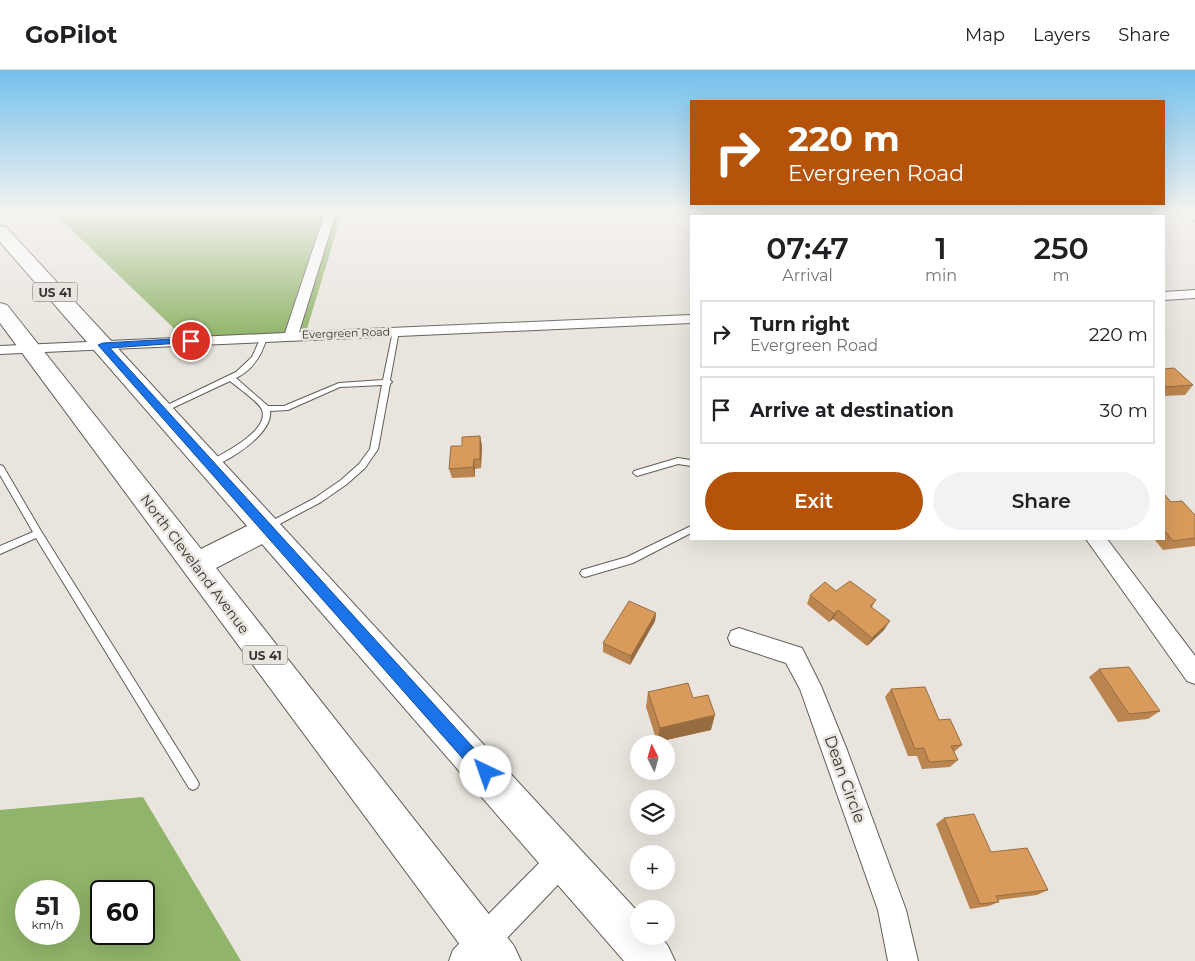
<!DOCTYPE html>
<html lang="en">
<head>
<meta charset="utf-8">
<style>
  body { margin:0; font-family:Montserrat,sans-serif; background:#f2f2f2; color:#202124; height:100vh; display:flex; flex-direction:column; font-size:19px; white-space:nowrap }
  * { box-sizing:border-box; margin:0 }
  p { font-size:16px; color:#757577 }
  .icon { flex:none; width:28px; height:28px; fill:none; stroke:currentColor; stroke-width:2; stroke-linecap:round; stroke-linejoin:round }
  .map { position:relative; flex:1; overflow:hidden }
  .panel { position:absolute; left:690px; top:145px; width:475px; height:325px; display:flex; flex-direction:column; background:#fff; border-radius:0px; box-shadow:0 5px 20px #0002 }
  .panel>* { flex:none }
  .top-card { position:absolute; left:690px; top:30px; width:475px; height:105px; border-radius:0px; box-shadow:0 5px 20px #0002; background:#b45309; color:#fff; overflow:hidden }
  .needle { width:32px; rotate:354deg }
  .fabs { position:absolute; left:630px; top:665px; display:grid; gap:10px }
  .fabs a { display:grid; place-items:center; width:45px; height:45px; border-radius:50%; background:#fff; box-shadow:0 5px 20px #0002; font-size:25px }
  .speed { position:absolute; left:15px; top:810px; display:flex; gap:10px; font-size:25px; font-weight:700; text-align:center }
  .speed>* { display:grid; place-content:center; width:65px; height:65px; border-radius:50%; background:#fff; box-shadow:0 5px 20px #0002; line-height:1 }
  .speed small { font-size:12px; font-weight:400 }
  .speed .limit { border:2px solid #111; border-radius:8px; background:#fff; color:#111 }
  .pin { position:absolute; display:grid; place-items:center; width:42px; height:42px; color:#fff; margin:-21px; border:2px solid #fff; border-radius:50%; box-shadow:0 1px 5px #0007 }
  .me { position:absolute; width:55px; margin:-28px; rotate:318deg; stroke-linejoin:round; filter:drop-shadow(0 0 4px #0008) }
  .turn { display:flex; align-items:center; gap:18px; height:105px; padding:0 15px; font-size:22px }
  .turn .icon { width:65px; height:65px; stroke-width:2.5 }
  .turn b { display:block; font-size:35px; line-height:42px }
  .eta { display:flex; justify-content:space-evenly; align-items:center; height:85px; text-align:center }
  .eta b { font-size:30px; font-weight:600; line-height:35px }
  .primary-button { display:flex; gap:10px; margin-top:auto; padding:10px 15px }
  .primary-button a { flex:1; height:58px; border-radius:30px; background:#b45309; color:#fff; font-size:20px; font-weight:600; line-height:58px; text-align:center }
  .primary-button a+a { background:#f2f2f2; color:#202124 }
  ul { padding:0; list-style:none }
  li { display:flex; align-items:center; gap:15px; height:68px; margin:0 10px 8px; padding:0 5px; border:2px solid #e0e0e0; border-radius:0px }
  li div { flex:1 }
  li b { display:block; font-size:19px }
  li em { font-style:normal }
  header { display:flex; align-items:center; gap:30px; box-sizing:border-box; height:70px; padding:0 25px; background:#fff; border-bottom:1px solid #e0e0e0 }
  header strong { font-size:24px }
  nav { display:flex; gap:28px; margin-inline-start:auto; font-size:18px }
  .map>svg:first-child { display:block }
  .forest { fill:#90b469; fill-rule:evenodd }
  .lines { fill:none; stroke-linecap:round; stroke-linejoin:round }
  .service-casing { stroke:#615e59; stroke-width:2 }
  .minor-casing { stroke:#615e59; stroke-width:2 }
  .primary-casing { stroke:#615e59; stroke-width:2 }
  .service { fill:#fff; fill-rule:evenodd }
  .minor { fill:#fff; fill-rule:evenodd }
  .primary { fill:#fff; fill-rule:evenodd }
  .wall { fill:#ba854f }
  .shaded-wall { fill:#976c40 }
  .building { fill:#d89b5c; stroke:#976c40 }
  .route { fill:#1a73e8; stroke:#114b97 }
  .labels { text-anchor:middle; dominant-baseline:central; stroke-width:5; stroke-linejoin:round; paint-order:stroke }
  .far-street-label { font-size:11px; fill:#363432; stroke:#e9e5de }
  .shield { fill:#e9e5de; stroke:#6c6966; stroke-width:1 }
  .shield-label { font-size:12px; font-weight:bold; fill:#363432 }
  .street-label { font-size:14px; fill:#363432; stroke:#e9e5de }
  .near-street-label { font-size:16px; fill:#363432; stroke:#e9e5de }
</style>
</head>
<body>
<header>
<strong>GoPilot</strong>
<nav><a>Map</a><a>Layers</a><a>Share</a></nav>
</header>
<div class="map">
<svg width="1195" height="891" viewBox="0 0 1195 891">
  <rect width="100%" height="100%" fill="#e9e5de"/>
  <g class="forest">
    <polygon points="54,143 342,143 306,262 186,270"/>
    <path d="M143,727L241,891H0V740ZM26,821H69V864H26ZM101,821H144V864H101Z"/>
  </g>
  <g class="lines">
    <defs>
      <g id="service">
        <polygon points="692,143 695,146 690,147 689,145"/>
        <polygon points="1187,143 1192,143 1195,146 1195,151"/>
        <path d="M396,259L399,261L390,310L392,312L390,314L378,379L365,398L347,414L321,432L272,458H266L265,456L266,454L315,428L341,410L359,394L370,379L382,315L340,317L288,340L270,341C273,364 230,390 211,397L208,396L207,394L208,392C222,384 270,361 262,340C260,333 237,317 230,311L164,342H158L157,340L236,302L252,287L261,267L264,265L267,267C262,285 253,300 236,308L268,336H284L339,313L383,310L393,261Z"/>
        <polygon points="678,388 691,390 691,396 678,394 637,406 633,403 634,401"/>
        <polygon points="0,395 3,396 41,461 197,710 199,714 197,718 193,720 189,718 36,468 0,484 0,476 33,462 0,405"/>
        <polygon points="691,456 691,463 633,493 585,507 582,506 580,503 582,500 627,487"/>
      </g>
      <g id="minor">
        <polygon points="325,143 336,143 299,262 691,245 691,253 0,284 0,276 285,263"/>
        <polygon points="1195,220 1195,228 1164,230 1164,222"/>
        <polygon points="1086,469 1107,469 1195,586 1195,614 1187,611"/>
        <polygon points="739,558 802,578 821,616 847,680 906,840 918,891 888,891 878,840 800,619 786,593 731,575 728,568 731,561"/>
        <polygon points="563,775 573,779 577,789 573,799 485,891 449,891 453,880 553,779"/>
      </g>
      <polygon id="primary" points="0,156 6,157 639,843 639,866 660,866 668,876 675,891 624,891 262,474 216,498 514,876 521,891 472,891 0,253 0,233 7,235 201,479 247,456 0,172"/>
    </defs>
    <use href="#service" class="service-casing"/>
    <use href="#minor" class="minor-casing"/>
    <use href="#primary" class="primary-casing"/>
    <use href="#service" class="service"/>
    <use href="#minor" class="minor"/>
    <use href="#primary" class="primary"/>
  </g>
  <g class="wall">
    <polygon points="1164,299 1193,315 1185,325 1164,326"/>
    <polygon points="482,375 481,398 475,399 475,407 452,408 449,399"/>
    <polygon points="1164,424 1171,432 1195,445 1195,476 1163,480 1154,469 1164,469"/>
    <polygon points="836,521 876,530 872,537 884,560 867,576 833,549 829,552 807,534 810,525"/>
    <polygon points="656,543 655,551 630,595 603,582 603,573"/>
    <polygon points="1099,599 1160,641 1148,649 1118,652 1089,607"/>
    <polygon points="891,619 939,650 962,675 954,682 958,690 950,697 922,699 917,686 908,686 885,627"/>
    <polygon points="648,622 693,628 711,660 657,672 646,637"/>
    <polygon points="944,748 991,782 1048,820 1037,825 998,830 999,832 989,836 970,839 936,754"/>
  </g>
  <g class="shaded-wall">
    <polygon points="480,366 482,375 481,398 480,389"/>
    <polygon points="474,389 475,399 475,407 473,397"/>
    <polygon points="838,540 833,549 829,552 834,544"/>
    <polygon points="656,543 655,551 630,595 631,586"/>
    <polygon points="890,551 884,560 867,576 872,568"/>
    <polygon points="715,645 711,660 657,672 660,658"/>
  </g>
  <g class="building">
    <polygon points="1174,298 1193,315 1164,317 1164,299"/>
    <polygon points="480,366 480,389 474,389 473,397 449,399 451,376 462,376 462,367"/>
    <polygon points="1164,424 1171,432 1182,431 1195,445 1195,468 1173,471 1164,460"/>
    <polygon points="850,511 876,530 870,536 890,551 872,568 838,540 834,544 810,525 825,512 836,521"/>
    <polygon points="629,531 656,543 631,586 603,573"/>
    <polygon points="1129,597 1160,641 1129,644 1099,599"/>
    <polygon points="688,613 693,628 708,625 715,645 660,658 648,622"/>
    <polygon points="925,617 939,650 950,649 962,675 951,676 958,690 929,692 924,678 915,679 891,619"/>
    <polygon points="974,744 991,782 1027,778 1048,820 996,826 999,832 980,834 944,748"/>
  </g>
  <linearGradient id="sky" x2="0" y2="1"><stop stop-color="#74c1ec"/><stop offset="0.53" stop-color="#f5f3f0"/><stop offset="1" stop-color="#f5f3f0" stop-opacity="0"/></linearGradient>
  <rect width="1195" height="268" fill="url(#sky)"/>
  <polygon class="route" points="191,268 195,271 194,272 110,278 491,697 493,702 491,708 486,710 480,708 98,275 103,273"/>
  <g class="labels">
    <g class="far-street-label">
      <text transform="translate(346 263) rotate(-2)">Evergreen Road</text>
    </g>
    <g class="shield">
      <rect x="32.5" y="212.5" width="45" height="19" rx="4"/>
      <rect x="242.5" y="575.5" width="45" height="19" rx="4"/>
    </g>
    <g class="shield-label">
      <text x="55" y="222">US 41</text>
      <text x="265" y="585">US 41</text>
    </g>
    <g class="street-label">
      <text transform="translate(195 494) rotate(53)">North Cleveland Avenue</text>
    </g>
    <g class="near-street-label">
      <text transform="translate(845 709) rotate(70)">Dean Circle</text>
    </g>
  </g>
</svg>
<div class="fabs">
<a><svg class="needle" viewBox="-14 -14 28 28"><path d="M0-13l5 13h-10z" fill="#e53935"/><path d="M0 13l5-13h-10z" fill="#757577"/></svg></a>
<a><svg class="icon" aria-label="layers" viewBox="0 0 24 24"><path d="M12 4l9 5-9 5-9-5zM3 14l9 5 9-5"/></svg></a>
<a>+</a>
<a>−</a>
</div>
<div class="speed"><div>51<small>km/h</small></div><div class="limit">60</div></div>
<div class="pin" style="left:191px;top:271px;background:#d93025"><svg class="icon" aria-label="arrive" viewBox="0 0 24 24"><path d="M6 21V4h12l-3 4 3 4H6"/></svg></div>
<svg class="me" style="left:486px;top:702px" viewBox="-20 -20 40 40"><circle r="19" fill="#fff"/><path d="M0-13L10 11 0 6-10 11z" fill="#1a73e8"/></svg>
<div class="top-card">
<div class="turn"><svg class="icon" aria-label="right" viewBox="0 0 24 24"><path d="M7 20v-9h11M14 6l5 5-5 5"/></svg><div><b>220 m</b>Evergreen Road</div></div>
</div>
<section class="panel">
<div class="eta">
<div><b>07:47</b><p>Arrival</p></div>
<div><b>1</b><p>min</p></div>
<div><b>250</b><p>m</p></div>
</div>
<ul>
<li><svg class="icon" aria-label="right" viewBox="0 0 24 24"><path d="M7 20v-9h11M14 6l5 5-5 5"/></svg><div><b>Turn right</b><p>Evergreen Road</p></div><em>220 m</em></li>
<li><svg class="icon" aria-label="arrive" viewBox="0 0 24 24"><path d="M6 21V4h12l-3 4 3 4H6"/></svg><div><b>Arrive at destination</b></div><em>30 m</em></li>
</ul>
<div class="primary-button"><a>Exit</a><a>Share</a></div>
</section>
</div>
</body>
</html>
